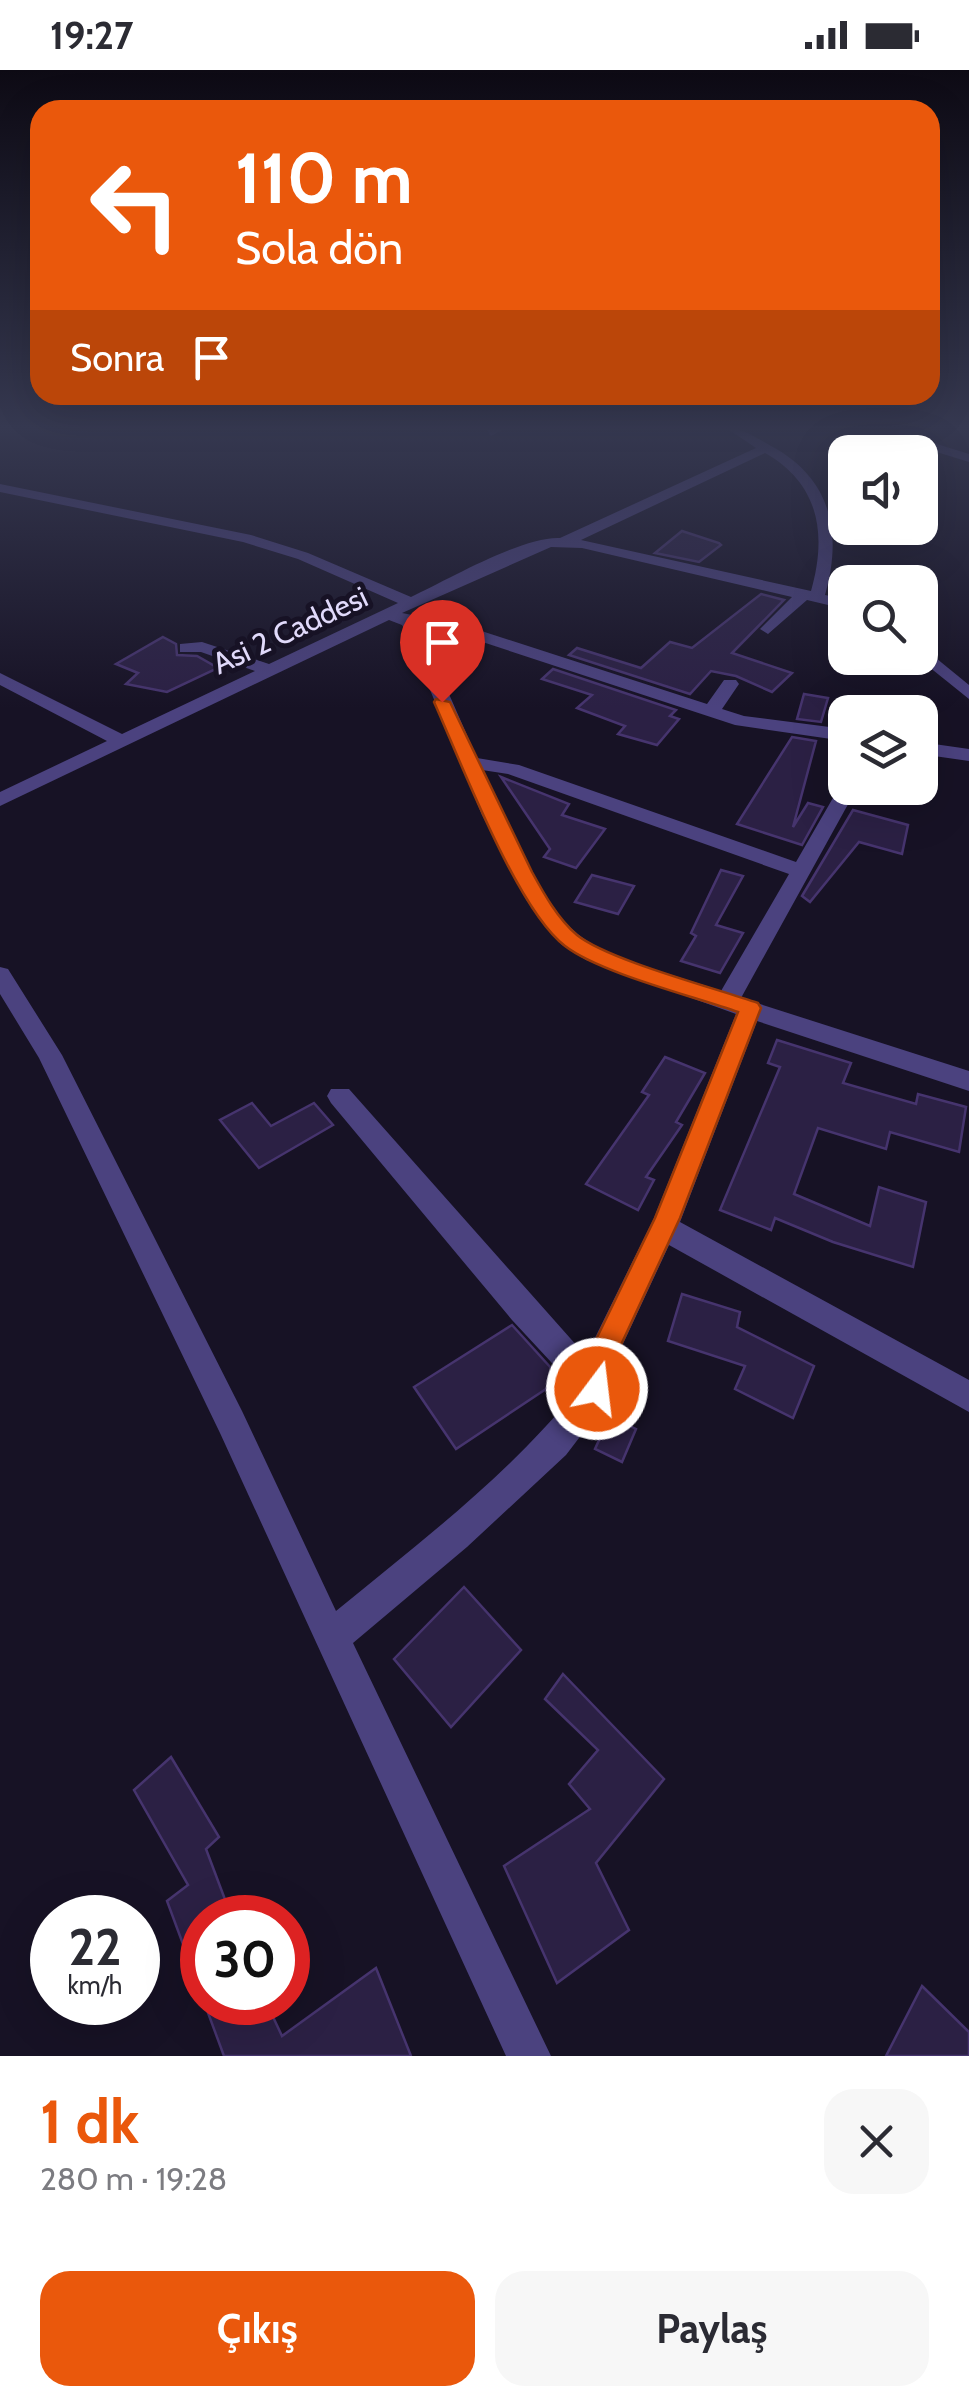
<!DOCTYPE html>
<html lang="tr">
<head>
<meta charset="utf-8">
<style>
  body { margin:0; font-family:Cabin,sans-serif; background:#f7f7f7; color:#2b2b33; height:100vh; display:flex; flex-direction:column; font-size:38px; white-space:nowrap }
  * { box-sizing:border-box; margin:0 }
  p { font-size:32px; color:#7c7c81 }
  .icon { flex:none; width:55px; height:55px; fill:none; stroke:currentColor; stroke-width:2; stroke-linecap:round; stroke-linejoin:round }
  .map { position:relative; height:1986px; overflow:hidden }
  .details { display:flex; flex-direction:column; background:#fff; flex:1 }
  .details>* { flex:none }
  .top-card { position:absolute; left:30px; top:30px; width:910px; height:305px; border-radius:30px; box-shadow:0 10px 40px #0002; background:#ea580c; color:#fff; overflow:hidden }
  .tools { position:absolute; left:828px; top:365px; display:grid; gap:20px }
  .tools a { display:grid; place-items:center; width:110px; height:110px; border-radius:20px; background:#fff; box-shadow:0 10px 40px #0002; font-size:50px }
  .speed { position:absolute; left:30px; top:1825px; display:flex; gap:20px; font-size:50px; font-weight:700; text-align:center }
  .speed>* { display:grid; place-content:center; width:130px; height:130px; border-radius:50%; background:#fff; box-shadow:0 10px 40px #0002; line-height:1 }
  .speed small { font-size:25px; font-weight:400 }
  .speed .limit { border:15px solid #d22; background:#fff; color:#111 }
  .pin { position:absolute; display:grid; place-items:center; width:85px; height:85px; color:#fff; margin:-102px -42px; border-radius:50% 50% 50% 0; rotate:-45deg; box-shadow:0 0 10px #0007 }
  .pin .icon { rotate:45deg }
  .me { position:absolute; width:110px; margin:-55px; rotate:15deg; stroke-linejoin:round; filter:drop-shadow(0 0 8px #0008) }
  .turn { display:flex; align-items:center; gap:35px; height:210px; padding:0 40px; font-size:45px }
  .turn .icon { width:130px; height:130px; stroke-width:2.5 }
  .turn b { display:block; font-size:70px; line-height:85px }
  .then { display:flex; align-items:center; height:95px; padding:0 40px; background:#0003; gap:20px; font-size:38px }
  .round { display:grid; place-items:center; flex:none; width:105px; height:105px; border-radius:30px; background:#f7f7f7 }
  .overview { display:flex; align-items:center; justify-content:space-between; height:170px; padding:0 40px }
  h1 { font-size:60px; font-weight:800; line-height:75px; color:#ea580c }
  .cta { display:flex; gap:20px; margin-top:auto; padding:20px 40px }
  .cta a { flex:1; height:115px; border-radius:30px; background:#ea580c; color:#fff; font-size:40px; font-weight:800; line-height:115px; text-align:center }
  .cta a+a { background:#f7f7f7; color:#2b2b33 }
  .status { display:flex; justify-content:space-between; align-items:center; height:70px; padding:0 50px; background:#fff; direction:ltr }
  .status svg { height:28px; fill:currentColor }
  .map>svg:first-child { display:block }
  .building { fill:#2b2044; stroke:#46346e; stroke-width:2.5 }
  .lines { fill:none; stroke-linecap:round; stroke-linejoin:round }
  .minor { fill:#4b427f; fill-rule:evenodd }
  .route { fill:#ea580c; stroke:#983908; stroke-width:2.5 }
  .labels { text-anchor:middle; dominant-baseline:central; stroke-width:10; stroke-linejoin:round; paint-order:stroke }
  .far-street-label { font-size:30px; fill:#e1dafb; stroke:#171225 }
</style>
</head>
<body>
<div class="status"><b>19:27</b><svg viewBox="0 0 49 12"><path d="M0 12V9h3v3zM5 12V6h3v6zM10 12V3h3v9zM15 12V0h3v12zM26 1h20v11H26zM47 4h2v5h-2z"/></svg></div>
<div class="map">
<svg width="969" height="1986" viewBox="0 0 969 1986">
  <rect width="100%" height="100%" fill="#171225"/>
  <g class="building">
    <polygon points="682,461 719,473 721,475 699,492 655,483"/>
    <polygon points="761,524 784,530 732,583 792,603 772,622 736,606 711,601 690,624 569,585 577,578 641,598 670,572 692,578"/>
    <polygon points="163,567 176,574 177,585 197,586 218,598 167,622 126,614 138,603 116,594"/>
    <polygon points="553,599 676,640 670,646 679,649 657,675 618,664 625,656 577,638 592,625 542,609"/>
    <polygon points="804,624 828,628 821,652 797,649"/>
    <polygon points="792,667 816,671 793,757 808,733 823,737 802,775 737,754"/>
    <polygon points="501,707 569,734 562,745 605,759 576,798 544,787 550,779"/>
    <polygon points="853,740 908,755 902,784 859,772 810,832 802,826"/>
    <polygon points="721,800 743,806 716,855 743,863 720,903 681,891 696,866 691,863"/>
    <polygon points="592,805 634,816 618,844 575,832"/>
    <polygon points="777,970 851,993 843,1013 916,1034 918,1024 966,1037 959,1082 890,1062 886,1079 818,1058 794,1124 870,1156 879,1117 926,1132 913,1197 833,1172 775,1148 771,1160 720,1140 780,997 768,993"/>
    <polygon points="665,987 705,1003 676,1052 682,1055 646,1107 654,1110 638,1140 586,1114 649,1025 642,1022"/>
    <polygon points="252,1033 271,1056 314,1033 333,1055 259,1098 220,1050"/>
    <polygon points="682,1224 740,1242 737,1257 814,1296 793,1348 735,1319 745,1296 668,1271"/>
    <polygon points="512,1255 561,1309 456,1379 414,1317"/>
    <polygon points="610,1346 636,1359 622,1392 595,1379"/>
    <polygon points="464,1517 521,1580 451,1657 394,1589"/>
    <polygon points="563,1604 664,1709 596,1793 629,1860 557,1913 504,1796 590,1739 569,1714 598,1680 545,1629"/>
    <polygon points="171,1687 219,1767 206,1779 232,1848 202,1848 200,1920 167,1831 188,1815 134,1720"/>
    <polygon points="376,1898 411,1986 224,1986 204,1932 266,1932 282,1966"/>
    <polygon points="922,1916 969,1962 969,1986 886,1986"/>
  </g>
  <g class="lines">
    <g class="minor">
      <polygon points="486,359 504,359 491,366"/>
      <path d="M728,359C746,359 756,368 771,376C831,408 843,462 825,525L845,529V539L807,530L768,564L760,559L792,527L582,478L551,477L402,543L463,555L707,634L724,610H736L739,614L722,639L744,646L845,659V671L735,655L455,563L420,558L477,688L519,695L796,792L841,714L857,718L741,928L969,1001V1021L757,951L680,1152L969,1310V1342L669,1175L615,1291L608,1330L566,1385L467,1477L353,1573L551,1986H506L220,1363L39,988L0,924V897L8,899L62,985L242,1341L336,1541C420,1472 509,1405 577,1320L512,1250L331,1033L327,1026L331,1019H349L586,1286L654,1148L736,944L586,890L562,875L527,831L482,745L406,562L402,555L389,550L0,736V722L107,671L0,615V603L122,664L255,601L201,582H180V574L202,572L269,594L398,533L298,489L243,472L0,422V414L251,465L308,483L411,527C447,510 523,466 560,468L756,378ZM765,383C820,414 827,465 811,521L581,470ZM482,700L508,704L789,804L721,921C683,907 609,889 579,865C536,831 504,750 482,700Z"/>
      <polygon points="898,359 910,359 911,366 969,384 969,392 901,371"/>
      <polygon points="920,575 969,615 969,629 918,588"/>
      <polygon points="920,672 969,679 969,691 920,684"/>
    </g>
  </g>
  <linearGradient id="sky" x2="0" y2="1"><stop stop-color="#0d0a14"/><stop offset="0.56" stop-color="#363951"/><stop offset="1" stop-color="#363951" stop-opacity="0"/></linearGradient>
  <rect width="969" height="638" fill="url(#sky)"/>
  <path class="route" d="M436,629L450,632L532,802C544,824 558,849 577,865C608,890 715,918 758,933L761,938L680,1148L614,1290L607,1328L597,1332L587,1328L582,1319L586,1290L655,1148L738,942C693,926 600,903 565,876C517,840 461,692 434,632Z"/>
  <g class="labels">
    <g class="far-street-label">
      <text transform="translate(290 560) rotate(-25)">Asi 2 Caddesi</text>
    </g>
  </g>
</svg>
<div class="tools">
<a><svg class="icon" aria-label="sound" viewBox="0 0 24 24"><path d="M4 9h4l5-4v14l-5-4H4zM17 9q2 3 0 6"/></svg></a>
<a><svg class="icon" aria-label="search" viewBox="0 0 24 24"><circle cx="10" cy="10" r="6"/><path d="M15 15l6 6"/></svg></a>
<a><svg class="icon" aria-label="layers" viewBox="0 0 24 24"><path d="M12 4l9 5-9 5-9-5zM3 14l9 5 9-5"/></svg></a>
</div>
<div class="speed"><div>22<small>km/h</small></div><div class="limit">30</div></div>
<div class="pin" style="left:442px;top:632px;background:#d93025"><svg class="icon" aria-label="arrive" viewBox="0 0 24 24"><path d="M6 21V4h12l-3 4 3 4H6"/></svg></div>
<svg class="me" style="left:597px;top:1319px" viewBox="-20 -20 40 40"><circle r="17" fill="#ea580c" stroke="#fff" stroke-width="3"/><path d="M0-11L8 9 0 5-8 9z" fill="#fff"/></svg>
<div class="top-card">
<div class="turn"><svg class="icon" aria-label="left" viewBox="0 0 24 24"><path d="M17 20v-9H6M10 6l-5 5 5 5"/></svg><div><b>110 m</b>Sola dön</div></div>
<div class="then">Sonra<svg class="icon" aria-label="arrive" viewBox="0 0 24 24"><path d="M6 21V4h12l-3 4 3 4H6"/></svg></div>
</div>
</div>
<section class="details">
<div class="overview"><div><h1>1 dk</h1><p>280 m · 19:28</p></div><a class="round"><svg class="icon" aria-label="close" viewBox="0 0 24 24"><path d="M6 6l12 12M18 6L6 18"/></svg></a></div>
<div class="cta"><a>Çıkış</a><a>Paylaş</a></div>
</section>
</body>
</html>
